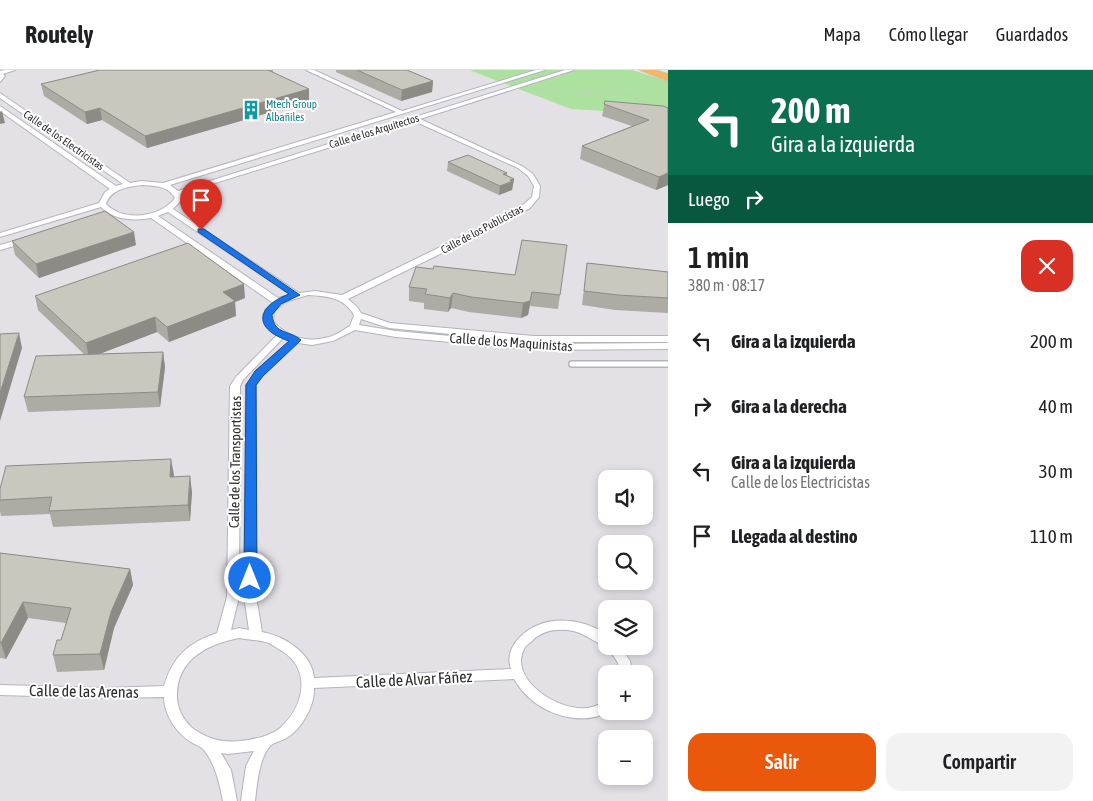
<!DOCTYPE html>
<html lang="es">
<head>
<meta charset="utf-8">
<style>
  body { margin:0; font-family:"Asap Condensed",sans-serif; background:#f2f2f2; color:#202124; height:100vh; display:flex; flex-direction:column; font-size:19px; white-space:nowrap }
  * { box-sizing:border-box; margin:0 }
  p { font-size:16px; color:#757577 }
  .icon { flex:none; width:28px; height:28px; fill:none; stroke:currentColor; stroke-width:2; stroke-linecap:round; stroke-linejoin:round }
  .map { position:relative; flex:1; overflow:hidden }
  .drawer { display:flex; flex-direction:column; background:#fff; width:425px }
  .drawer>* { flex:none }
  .banner { background:#0b6e4f; color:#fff; overflow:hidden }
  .buttons { position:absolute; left:598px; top:400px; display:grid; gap:10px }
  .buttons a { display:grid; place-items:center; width:55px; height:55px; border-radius:10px; background:#fff; box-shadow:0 2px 8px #0003; font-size:25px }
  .pin { position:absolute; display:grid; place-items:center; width:42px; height:42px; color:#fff; margin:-51px -21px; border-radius:50% 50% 50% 0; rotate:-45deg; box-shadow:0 0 5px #0007 }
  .pin .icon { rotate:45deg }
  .me { position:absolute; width:55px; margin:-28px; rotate:0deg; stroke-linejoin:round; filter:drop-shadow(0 0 4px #0008) }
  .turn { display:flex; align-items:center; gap:18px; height:105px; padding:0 20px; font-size:22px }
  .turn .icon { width:65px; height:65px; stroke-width:2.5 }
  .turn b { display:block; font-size:35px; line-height:42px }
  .then { display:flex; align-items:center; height:48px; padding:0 20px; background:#0003; gap:10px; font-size:19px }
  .round { display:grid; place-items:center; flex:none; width:52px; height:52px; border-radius:15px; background:#f2f2f2 }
  .summary { display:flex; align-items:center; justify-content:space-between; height:85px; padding:0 20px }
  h1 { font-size:30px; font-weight:600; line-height:38px }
  .button { display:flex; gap:10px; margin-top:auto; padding:10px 20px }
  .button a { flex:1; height:58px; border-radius:15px; background:#ea580c; color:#fff; font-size:20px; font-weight:600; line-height:58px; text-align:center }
  .button a+a { background:#f2f2f2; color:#202124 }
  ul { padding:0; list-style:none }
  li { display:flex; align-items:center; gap:15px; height:65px; padding:0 20px }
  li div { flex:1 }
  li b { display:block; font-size:19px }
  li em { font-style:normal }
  header { display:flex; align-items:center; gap:30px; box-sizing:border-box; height:70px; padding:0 25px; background:#fff; border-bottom:1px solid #e0e0e0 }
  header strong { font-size:24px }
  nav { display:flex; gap:28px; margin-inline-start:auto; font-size:18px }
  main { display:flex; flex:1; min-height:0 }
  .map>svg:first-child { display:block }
  .industrial { fill:#e3e0e6; fill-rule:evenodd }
  .green { fill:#ade19f }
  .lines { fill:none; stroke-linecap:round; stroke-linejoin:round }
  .service-casing { stroke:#b3b4bf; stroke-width:8 }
  .minor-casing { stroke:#b3b4bf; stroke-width:2 }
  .motorway-casing { stroke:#c8c8c8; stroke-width:2 }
  .path { stroke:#c8c8c8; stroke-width:1; stroke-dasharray:2.5 1; stroke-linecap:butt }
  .service { stroke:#fff; stroke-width:5 }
  .minor { fill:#fff; fill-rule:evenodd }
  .motorway { fill:#f7b661; fill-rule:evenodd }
  .wall { fill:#adaba3 }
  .shaded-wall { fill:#8d8b85 }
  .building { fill:#c9c7be; stroke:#8d8b85 }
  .route { fill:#1a73e8; stroke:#114b97 }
  .labels { text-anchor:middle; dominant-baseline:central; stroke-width:4; stroke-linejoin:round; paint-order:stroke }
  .far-culture-label { font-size:11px; fill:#0d838f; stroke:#fff; text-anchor:start }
  .far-street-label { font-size:11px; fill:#2d2d2d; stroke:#fff }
  .street-label { font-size:14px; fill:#2d2d2d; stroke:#fff }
  .near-street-label { font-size:16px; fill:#2d2d2d; stroke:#fff }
</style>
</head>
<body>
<header>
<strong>Routely</strong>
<nav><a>Mapa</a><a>Cómo llegar</a><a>Guardados</a></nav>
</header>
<main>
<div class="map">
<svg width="668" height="731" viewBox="0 0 668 731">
  <rect width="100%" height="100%" fill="#ede9e0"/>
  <path class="industrial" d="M0,0H469L571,39L668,45V731H0ZM606,409H644V446H606ZM606,474H644V511H606ZM606,539H644V576H606ZM606,604H644V641H606ZM606,669H644V706H606Z"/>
  <polygon class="green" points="469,0 632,0 668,11 668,45 571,39"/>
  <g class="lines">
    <defs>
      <polyline id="service" points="572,294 668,294"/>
      <g id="minor">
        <polygon points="5,0 15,0 3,4 5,6 0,12 0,1"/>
        <path d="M306,0H314L402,41L536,0H545L170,115L178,121L565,0H574L420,49L522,96L533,104L540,116L539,127L530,138L479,165L348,229L357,237L361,243L390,253L534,266H668V272H534L389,258L361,249L359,255L396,261L536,274L668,273V279L536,280L396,267L355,260L333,271L312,275L298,273L262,306L256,315V526L262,562C284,566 312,583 314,608L511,599C507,587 511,576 520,567C543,544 580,547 606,564V576C592,572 586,562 567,560C554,559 541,561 532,571C530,573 525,576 524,579C508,611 561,642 587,638C594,637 600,634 606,632V641H611C577,659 533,642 514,609L314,618C315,635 302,658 288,667C283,671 274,672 270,676C259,688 257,715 255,731H241L246,696L254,681L228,684L221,683L231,700L237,731H223C219,712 216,696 204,680C201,676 195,675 191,672C176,663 164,644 164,627L106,628L0,625V615L106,618L164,616C173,586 188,573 217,563L227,527L230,316L236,307L277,265L264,251L265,240L273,233L151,148C133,151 114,150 101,137L0,167V163L99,133L105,122L110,119L0,41V36L116,116L123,114L0,28V23L130,113L141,111L163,113L396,42ZM414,51L518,98L528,106L534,116L532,127L524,134L473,161L342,225L315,221L299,223L173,139L183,128L180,124ZM141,115C154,116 168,115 175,128C160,148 123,152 106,134C111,119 127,117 141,115ZM168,142L291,225L278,228L158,146ZM308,225C326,226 344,227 354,245L350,256C344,259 337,265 329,267C308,273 287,268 273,251L274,241L285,232ZM283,268L290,271L256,302L246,315L244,526L249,560L239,558L231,560L239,527L240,316L243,310ZM239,568C249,570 260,570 269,573C273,575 278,579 282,581C312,600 304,637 280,658C269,667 254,669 241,671C221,673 207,669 191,657C183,649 177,638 177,627C176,590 207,574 239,568Z"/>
        <polygon points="25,168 28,168 28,172 0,180 0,175"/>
        <polygon points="607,576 620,576 630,591 633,604 620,604 618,593"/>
      </g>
      <polygon id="motorway" points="640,0 655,0 668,4 668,11"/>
    </defs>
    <use href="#service" class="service-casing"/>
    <use href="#minor" class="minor-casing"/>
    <use href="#motorway" class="motorway-casing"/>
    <g class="path">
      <polyline points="493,0 502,5"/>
      <polyline points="579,3 586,0"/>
      <polyline points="534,19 562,24 612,21 632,25 639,31 659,36"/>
    </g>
    <use href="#service" class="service"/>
    <use href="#minor" class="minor"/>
    <use href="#motorway" class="motorway"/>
  </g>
  <g class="wall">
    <polygon points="100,0 273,0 273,3 309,31 147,78 102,50 87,54 44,26 41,14"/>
    <polygon points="336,0 407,0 433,11 432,22 401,31 336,2"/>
    <polygon points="605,31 668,38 668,115 656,120 580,89 582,76 632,56 602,46"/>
    <polygon points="448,92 507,103 507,105 514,109 512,120 499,125 447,101"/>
    <polygon points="12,171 136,175 39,208 15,185"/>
    <polygon points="587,193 668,202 668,243 615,240 582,235"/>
    <polygon points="416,197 560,225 558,239 530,236 528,245 521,248 469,242 451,238 448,242 424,239 424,233 409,231 409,217"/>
    <polygon points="35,226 245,228 235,232 236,246 169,272 157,262 99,284 163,282 165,297 160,337 28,342 24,327 85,285 38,240"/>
    <polygon points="174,405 173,407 192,422 190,451 53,457 50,444 1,446 0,441 0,419"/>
    <polygon points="0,483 130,499 133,515 114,558 104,600 57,602 53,585 61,570 66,553 28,548 6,589 0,588"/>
  </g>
  <g class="shaded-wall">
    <polygon points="433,11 432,22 401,31 402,20"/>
    <polygon points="309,19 309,31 147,78 145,66"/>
    <polygon points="100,38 102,50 87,54 85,42"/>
    <polygon points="2,41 5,53 0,54 0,42"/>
    <polygon points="668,103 668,115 656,120 659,107"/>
    <polygon points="514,109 512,120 499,125 500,116"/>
    <polygon points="134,162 136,175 39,208 36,194"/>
    <polygon points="244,214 245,228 235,232 236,246 169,272 167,257 223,222"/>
    <polygon points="532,222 528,245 521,248 523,233"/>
    <polygon points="453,223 451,238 448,242 450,228"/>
    <polygon points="155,247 157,262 89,288 86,273"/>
    <polygon points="19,263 22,278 0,351 0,323"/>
    <polygon points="163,282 165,297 160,337 158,322"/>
    <polygon points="171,389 174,405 172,423 170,407"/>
    <polygon points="190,406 192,422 190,451 188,435"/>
    <polygon points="130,499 133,515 114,558 104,600 100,584 111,542"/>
    <polygon points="23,532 28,548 6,589 1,573"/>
  </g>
  <g class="building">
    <polygon points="100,0 268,0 309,19 145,66 100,38 85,42 41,14"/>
    <polygon points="357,0 407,0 433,11 402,20"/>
    <polygon points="605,31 663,36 668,38 668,103 659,107 582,76 649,50 604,34"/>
    <polygon points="468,85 507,103 503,104 514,109 510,110 513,111 500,116 448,92"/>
    <polygon points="105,141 134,162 36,194 12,171"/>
    <polygon points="522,170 567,175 560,225 532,222 530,231 523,233 471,227 453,223 450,228 425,224 427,219 409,217 416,197 433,199 434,196 515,205"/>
    <polygon points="188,173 244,214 223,222 235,231 167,257 155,247 86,273 35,226"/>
    <polygon points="587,193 668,202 668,228 618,225 584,221"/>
    <polygon points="19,263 0,323 0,264"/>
    <polygon points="163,282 158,322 24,327 36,286"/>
    <polygon points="171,389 170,407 190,406 188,435 49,441 52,427 0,430 0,419 6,396"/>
    <polygon points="0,483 130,499 111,542 100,584 53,585 57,570 61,570 71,538 23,532 1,573 0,573"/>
  </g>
  <path class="route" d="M198,159H204L300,225L281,234L272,245C274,265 290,260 301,270L263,306L256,315L257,508L255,511H246L244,508L246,315L255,301L289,271C253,259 255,237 289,224L198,162Z"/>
  <defs>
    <symbol id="building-bare" viewBox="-9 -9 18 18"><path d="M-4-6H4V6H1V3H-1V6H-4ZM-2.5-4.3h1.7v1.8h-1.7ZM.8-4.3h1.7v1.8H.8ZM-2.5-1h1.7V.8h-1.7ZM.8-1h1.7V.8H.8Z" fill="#0f9aa8" stroke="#fff" stroke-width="2.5" paint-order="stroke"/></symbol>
  </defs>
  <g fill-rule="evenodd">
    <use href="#building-bare" x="237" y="26" width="28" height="28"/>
  </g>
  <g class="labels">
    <g class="far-culture-label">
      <text x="266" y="34">Mtech Group<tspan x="266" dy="13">Albañiles</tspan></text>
    </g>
    <g class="far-street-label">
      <text transform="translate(374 61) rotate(-17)">Calle de los Arquitectos</text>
      <text transform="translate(64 70) rotate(35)">Calle de los Electricistas</text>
      <text transform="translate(482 159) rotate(-28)">Calle de los Publicistas</text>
    </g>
    <g class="street-label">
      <text transform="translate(511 272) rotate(4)">Calle de los Maquinistas</text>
      <text transform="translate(235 392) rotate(-89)">Calle de los Transportistas</text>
    </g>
    <g class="near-street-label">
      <text transform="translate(414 609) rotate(-3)">Calle de Alvar Fáñez</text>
      <text transform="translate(84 621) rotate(1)">Calle de las Arenas</text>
    </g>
  </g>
</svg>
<div class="buttons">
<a><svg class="icon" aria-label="sound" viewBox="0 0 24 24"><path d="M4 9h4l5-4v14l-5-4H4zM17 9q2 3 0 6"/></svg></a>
<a><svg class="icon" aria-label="search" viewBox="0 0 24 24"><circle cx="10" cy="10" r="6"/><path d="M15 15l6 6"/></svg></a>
<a><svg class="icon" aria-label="layers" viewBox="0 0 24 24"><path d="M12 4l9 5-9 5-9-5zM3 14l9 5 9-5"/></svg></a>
<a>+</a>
<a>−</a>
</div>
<div class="pin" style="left:201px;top:160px;background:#d93025"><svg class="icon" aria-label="arrive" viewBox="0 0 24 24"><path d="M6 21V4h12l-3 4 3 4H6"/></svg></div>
<svg class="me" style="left:250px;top:508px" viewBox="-20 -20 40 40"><circle r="17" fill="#1a73e8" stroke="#fff" stroke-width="3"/><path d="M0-11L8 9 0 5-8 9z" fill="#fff"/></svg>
</div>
<section class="drawer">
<div class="banner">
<div class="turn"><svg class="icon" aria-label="left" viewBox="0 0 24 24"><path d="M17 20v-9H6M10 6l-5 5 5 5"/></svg><div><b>200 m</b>Gira a la izquierda</div></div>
<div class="then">Luego<svg class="icon" aria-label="right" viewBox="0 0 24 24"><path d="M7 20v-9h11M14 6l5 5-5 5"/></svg></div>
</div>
<div class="summary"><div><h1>1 min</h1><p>380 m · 08:17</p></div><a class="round" style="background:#d93025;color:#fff"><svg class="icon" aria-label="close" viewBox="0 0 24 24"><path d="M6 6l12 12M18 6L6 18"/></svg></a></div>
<ul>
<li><svg class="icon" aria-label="left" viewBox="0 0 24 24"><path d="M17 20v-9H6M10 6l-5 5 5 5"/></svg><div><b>Gira a la izquierda</b></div><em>200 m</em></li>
<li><svg class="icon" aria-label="right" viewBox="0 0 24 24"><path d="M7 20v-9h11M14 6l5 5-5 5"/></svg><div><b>Gira a la derecha</b></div><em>40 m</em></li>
<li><svg class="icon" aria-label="left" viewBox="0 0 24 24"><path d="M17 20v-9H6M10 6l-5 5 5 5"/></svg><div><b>Gira a la izquierda</b><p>Calle de los Electricistas</p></div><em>30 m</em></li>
<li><svg class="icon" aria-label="arrive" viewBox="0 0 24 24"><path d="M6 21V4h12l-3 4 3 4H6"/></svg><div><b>Llegada al destino</b></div><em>110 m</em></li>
</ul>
<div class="button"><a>Salir</a><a>Compartir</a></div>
</section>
</main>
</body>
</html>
